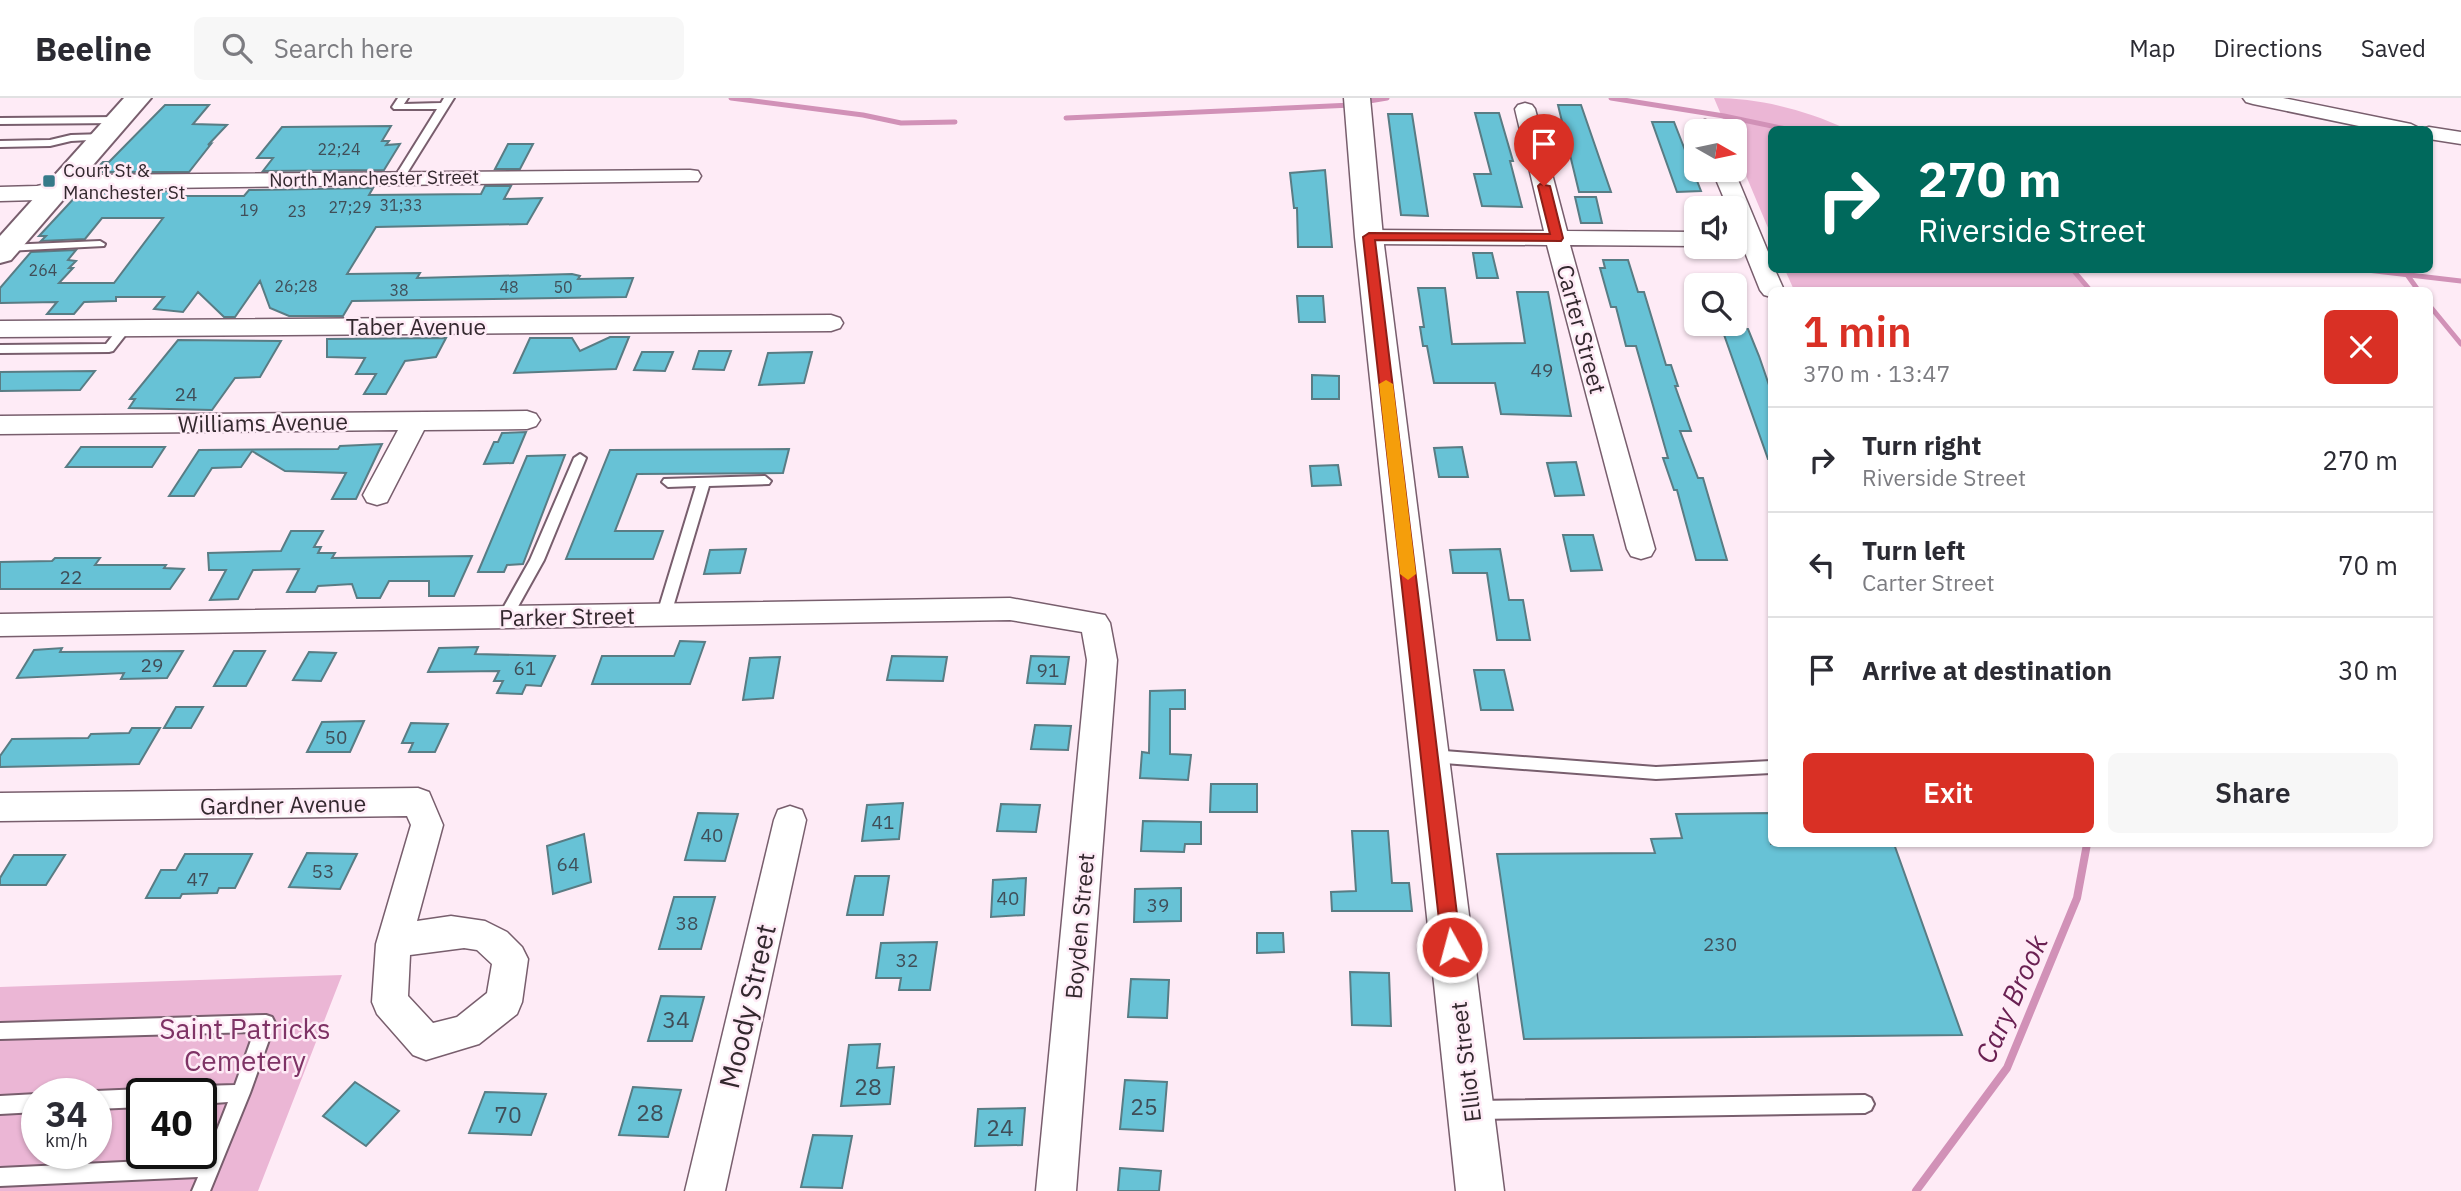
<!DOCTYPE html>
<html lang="en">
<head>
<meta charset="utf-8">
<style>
  body { margin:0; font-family:"IBM Plex Sans",sans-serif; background:#f7f7f7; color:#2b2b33; height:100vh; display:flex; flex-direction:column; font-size:26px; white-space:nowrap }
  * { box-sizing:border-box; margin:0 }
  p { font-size:23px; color:#7c7c81 }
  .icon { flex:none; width:38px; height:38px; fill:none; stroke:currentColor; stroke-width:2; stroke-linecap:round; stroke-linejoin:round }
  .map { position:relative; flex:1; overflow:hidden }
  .panel { position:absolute; left:1768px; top:189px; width:665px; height:560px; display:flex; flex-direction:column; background:#fff; border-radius:10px; box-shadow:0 2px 5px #0004 }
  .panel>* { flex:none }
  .banner { position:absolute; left:1768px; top:28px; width:665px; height:147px; border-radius:10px; box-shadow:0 2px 5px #0004; background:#00695c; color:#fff; overflow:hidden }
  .needle { width:46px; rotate:99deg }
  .tools { position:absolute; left:1684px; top:21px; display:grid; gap:14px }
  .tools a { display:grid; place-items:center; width:63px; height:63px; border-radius:10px; background:#fff; box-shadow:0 2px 5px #0004; font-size:35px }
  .speed { position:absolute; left:21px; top:980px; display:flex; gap:14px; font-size:35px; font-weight:700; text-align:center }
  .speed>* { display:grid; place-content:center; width:91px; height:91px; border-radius:50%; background:#fff; box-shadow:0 2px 5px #0004; line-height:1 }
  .speed small { font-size:18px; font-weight:400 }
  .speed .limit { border:4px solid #111; border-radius:10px; background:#fff; color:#111 }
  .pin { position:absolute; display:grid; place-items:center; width:60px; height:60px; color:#fff; margin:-72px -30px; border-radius:50% 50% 50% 0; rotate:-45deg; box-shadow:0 0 7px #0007 }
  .pin .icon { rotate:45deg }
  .me { position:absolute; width:77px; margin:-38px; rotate:353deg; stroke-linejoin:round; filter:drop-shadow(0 0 5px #0008) }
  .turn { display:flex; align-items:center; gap:24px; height:147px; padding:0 35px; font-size:32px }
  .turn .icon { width:91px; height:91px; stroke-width:2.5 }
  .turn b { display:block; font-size:49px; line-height:60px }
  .round { display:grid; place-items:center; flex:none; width:74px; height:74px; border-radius:10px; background:#f7f7f7 }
  .head { display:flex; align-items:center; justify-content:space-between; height:119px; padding:0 35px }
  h1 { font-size:42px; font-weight:600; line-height:52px; color:#d93025 }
  .cta { display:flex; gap:14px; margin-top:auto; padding:14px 35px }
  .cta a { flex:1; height:80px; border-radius:10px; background:#d93025; color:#fff; font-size:28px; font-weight:600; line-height:80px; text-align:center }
  .cta a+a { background:#f7f7f7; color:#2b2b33 }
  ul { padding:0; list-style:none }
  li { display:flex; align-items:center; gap:21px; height:105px; padding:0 35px; border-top:2px solid #e1e1e2 }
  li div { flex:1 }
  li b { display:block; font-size:26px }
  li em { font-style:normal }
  header { display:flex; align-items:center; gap:42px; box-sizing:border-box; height:98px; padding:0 35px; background:#fff; border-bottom:2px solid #e1e1e2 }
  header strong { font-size:33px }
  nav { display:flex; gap:38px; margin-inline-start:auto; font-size:24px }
  .search { width:490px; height:63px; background:#f7f7f7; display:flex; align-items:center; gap:18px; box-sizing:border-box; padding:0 24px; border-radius:10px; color:#7c7c81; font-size:26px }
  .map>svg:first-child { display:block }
  .green { fill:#ebb6d5; fill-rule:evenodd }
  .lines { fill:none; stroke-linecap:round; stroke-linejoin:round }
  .stream-far1 { stroke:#d191b7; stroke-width:5 }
  .stream { stroke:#d191b7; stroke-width:8 }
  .building { fill:#67c2d6; stroke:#597c84; stroke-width:2 }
  .service-casing { stroke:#785e6d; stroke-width:4 }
  .minor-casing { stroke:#785e6d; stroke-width:3 }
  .tertiary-casing { stroke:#785e6d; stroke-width:3 }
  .secondary-casing { stroke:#785e6d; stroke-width:4 }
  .service { fill:#fff; fill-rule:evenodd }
  .minor { fill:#fff; fill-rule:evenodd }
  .tertiary { fill:#fff; fill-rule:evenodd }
  .secondary { fill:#fff; fill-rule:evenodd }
  .route { fill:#d93025; stroke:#8d1f18; stroke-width:2 }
  .slow { fill:#f59e0b }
  .poi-dot { fill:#367a89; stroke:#feebf6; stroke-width:2.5 }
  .labels { text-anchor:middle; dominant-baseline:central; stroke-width:5; stroke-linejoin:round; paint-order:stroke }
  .far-number-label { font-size:16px; fill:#404e58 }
  .far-poi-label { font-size:19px; fill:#33282e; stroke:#feebf6; text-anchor:start }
  .far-street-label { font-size:19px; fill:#33282e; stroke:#feebf6 }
  .number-label { font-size:19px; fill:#404e58 }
  .street-label { font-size:23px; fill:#33282e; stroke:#feebf6 }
  .near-number-label { font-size:23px; fill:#404e58 }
  .near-water-label { font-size:28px; font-style:italic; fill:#6a2052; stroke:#feebf6 }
  .near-street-label { font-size:28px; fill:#33282e; stroke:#feebf6 }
  .near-park-label { font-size:28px; fill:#7e3365; stroke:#feebf6 }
</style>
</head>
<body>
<header>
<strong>Beeline</strong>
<div class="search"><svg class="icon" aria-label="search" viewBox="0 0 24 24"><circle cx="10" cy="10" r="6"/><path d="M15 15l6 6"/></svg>Search here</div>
<nav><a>Map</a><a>Directions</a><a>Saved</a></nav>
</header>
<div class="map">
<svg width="2461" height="1093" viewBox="0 0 2461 1093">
  <rect width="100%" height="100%" fill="#feebf6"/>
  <g class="green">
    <path d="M1714,0C1760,0 1805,12 1847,31L1771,32V137L1734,49V33H1728Z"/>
    <polygon points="1785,172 2073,172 2087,192 1794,192"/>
    <path d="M342,877L258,1093H0V889ZM37,996H96V1055H37ZM142,996H201V1055H142Z"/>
  </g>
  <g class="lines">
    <g class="stream-far1">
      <polyline points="731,0 863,17 901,25 955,24"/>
      <polyline points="1611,0 1724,18 1791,32"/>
      <polyline points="1363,4 1387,0"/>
      <polyline points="1066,20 1352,7"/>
      <polyline points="2073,172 2090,192"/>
      <polyline points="2367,172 2461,183"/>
      <polyline points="2408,178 2418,192"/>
      <polyline points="2429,207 2461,246"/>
    </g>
    <polyline class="stream" points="1916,1093 2007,970 2077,800 2087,746"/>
  </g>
  <g class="building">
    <polygon points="165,7 209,7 193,26 227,27 208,47 211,46 189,74 93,74 103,64 109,64"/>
    <polygon points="1558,7 1581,7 1611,94 1579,94"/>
    <polygon points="1475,15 1499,15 1513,63 1510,63 1522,109 1482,108 1474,76 1491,76"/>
    <polygon points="1388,16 1412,16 1428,118 1401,117"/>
    <polygon points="1652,24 1674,24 1701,93 1677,94"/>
    <polygon points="391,28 382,43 389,43 386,47 400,46 384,72 263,73 273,60 257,60 282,29"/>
    <polygon points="508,46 533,46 520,71 495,71"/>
    <polygon points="1325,72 1332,149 1298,149 1297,110 1294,110 1290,75"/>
    <polygon points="485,88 511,88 504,101 542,100 527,126 376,129 347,176 420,175 417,180 572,176 580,178 578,181 633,180 626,199 352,203 343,218 289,218 270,210 260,183 235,219 224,219 198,194 183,214 154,211 164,199 116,199 116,203 84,204 74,216 47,216 57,204 0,205 0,190 31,154 76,152 68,162 76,163 69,170 73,170 59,185 114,185 163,120 102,120 85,141 41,143 46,138 39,138 78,96 173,93 169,98 244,98 249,92 373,90 369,97 481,96"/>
    <polygon points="1575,99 1596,99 1602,125 1581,125"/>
    <polygon points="1473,155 1492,155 1498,180 1477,180"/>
    <polygon points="1603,162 1628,162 1638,194 1644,194 1666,267 1671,267 1678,288 1675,288 1691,333 1680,333 1698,380 1703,380 1727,462 1696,462 1677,392 1674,392 1663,360 1668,360 1636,248 1626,248 1616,209 1611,209 1600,170 1605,170"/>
    <polygon points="1418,190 1445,190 1452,246 1525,245 1517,194 1548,194 1571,318 1501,316 1495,285 1434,285 1427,248 1423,248 1420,229 1424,229"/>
    <polygon points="1297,198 1323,198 1325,224 1299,224"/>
    <polygon points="1722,231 1748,231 1759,258 1771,293 1771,361 1768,361"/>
    <polygon points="610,239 629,239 616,271 514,275 530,240 572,240 580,253"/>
    <polygon points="446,240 436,259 405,263 386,296 364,296 376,276 356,276 365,260 327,259 327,241"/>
    <polygon points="178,242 281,243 260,279 235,280 212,312 129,310 135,301 130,301"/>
    <polygon points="699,253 731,253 724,272 693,271"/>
    <polygon points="642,254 673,254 665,273 634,272"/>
    <polygon points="812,254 804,285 759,287 768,255"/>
    <polygon points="95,273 80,292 0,293 0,274"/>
    <polygon points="1312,277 1339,278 1339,301 1312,301"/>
    <polygon points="526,334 513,365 484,366 494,344 498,344 502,335"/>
    <polygon points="382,346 356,401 332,401 346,375 285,373 252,353 241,369 212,370 194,398 169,398 199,352 338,351 340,348"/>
    <polygon points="81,349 165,349 152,369 66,369"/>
    <polygon points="1462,349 1468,379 1439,379 1434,350"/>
    <polygon points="789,351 783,375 637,376 615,433 663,433 653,461 566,461 610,352"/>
    <polygon points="565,357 523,466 507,467 504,474 478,474 527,358"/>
    <polygon points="1576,364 1584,397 1555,398 1547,365"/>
    <polygon points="1338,367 1341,387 1312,388 1310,368"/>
    <polygon points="291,433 323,433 314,449 321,449 318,455 335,455 332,460 472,458 454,498 429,498 429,483 389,483 380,500 357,500 352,486 318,488 315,494 287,494 299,471 253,472 238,501 210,502 226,472 209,472 208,455 281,453"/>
    <polygon points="1563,437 1593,437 1602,472 1571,473"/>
    <polygon points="746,451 740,475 704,476 710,452"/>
    <polygon points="1500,451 1509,502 1523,502 1530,542 1497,542 1487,475 1453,475 1450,452"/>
    <polygon points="55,460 100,460 95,467 166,467 164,470 184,471 170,491 0,491 0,464 52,463"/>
    <polygon points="680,543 705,544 690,586 592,586 602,558 674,558"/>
    <polygon points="478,549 475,556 555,558 541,588 526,587 522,596 497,595 503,583 494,583 499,573 428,574 439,550"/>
    <polygon points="62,550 60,554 183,553 167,580 121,581 124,575 17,580 34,552"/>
    <polygon points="234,553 265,553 246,588 214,588"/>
    <polygon points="309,554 336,555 321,583 293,582"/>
    <polygon points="892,558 947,559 943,583 887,582"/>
    <polygon points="1031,558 1069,559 1065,586 1027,585"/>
    <polygon points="780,559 773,600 743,602 750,560"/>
    <polygon points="1474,572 1504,572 1513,612 1481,612"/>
    <polygon points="1185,592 1185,611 1170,611 1170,656 1191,657 1188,682 1140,680 1142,654 1149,655 1150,593"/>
    <polygon points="176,609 203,609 191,630 164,630"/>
    <polygon points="364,623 350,654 307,654 322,624"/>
    <polygon points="411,625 448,626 435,654 409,654 413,645 402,645"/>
    <polygon points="1035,627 1071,628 1068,652 1031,651"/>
    <polygon points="132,630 160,630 139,666 0,669 0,658 12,641 88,640 91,636 129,635"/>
    <polygon points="1211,686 1257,686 1257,714 1210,714"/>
    <polygon points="903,705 899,741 862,743 867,707"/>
    <polygon points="1001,706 1040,707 1036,734 997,733"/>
    <polygon points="698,715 738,716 725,763 685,762"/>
    <polygon points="1771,715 1771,746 1894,746 1962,937 1524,941 1497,756 1655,755 1651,741 1682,740 1676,716"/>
    <polygon points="1143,723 1201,724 1201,746 1185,746 1184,754 1141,753"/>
    <polygon points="1352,733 1388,733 1392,785 1409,785 1412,813 1332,813 1331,794 1356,793"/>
    <polygon points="584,736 591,784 553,796 547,748"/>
    <polygon points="307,755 357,756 340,791 289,789"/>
    <polygon points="185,756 252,756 235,790 219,790 217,795 182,796 180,800 146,800 161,772 176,772"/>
    <polygon points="14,757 65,757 46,787 0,787 0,780"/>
    <polygon points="855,778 889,778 883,817 847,817"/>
    <polygon points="1026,780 1024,817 991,819 993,782"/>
    <polygon points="1181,790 1181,823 1134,824 1135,791"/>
    <polygon points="674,799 715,799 701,851 659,851"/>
    <polygon points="1257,835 1283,835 1284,854 1257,855"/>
    <polygon points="937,844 930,892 899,892 901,880 876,880 881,845"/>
    <polygon points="1350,874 1389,875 1391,928 1352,927"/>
    <polygon points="1131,881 1169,882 1167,920 1128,919"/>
    <polygon points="661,898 704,899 692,943 648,943"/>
    <polygon points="880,946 877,970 894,969 890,1006 841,1008 849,947"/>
    <polygon points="1125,982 1167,984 1163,1033 1120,1031"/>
    <polygon points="355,984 399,1013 366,1048 323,1018"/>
    <polygon points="633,989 681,992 668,1039 619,1037"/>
    <polygon points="485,994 546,996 531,1037 469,1035"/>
    <polygon points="1025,1010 1022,1047 975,1048 978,1011"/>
    <polygon points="813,1037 852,1038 842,1090 801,1089"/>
    <polygon points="1120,1070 1161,1073 1159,1093 1118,1093"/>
  </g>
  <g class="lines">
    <defs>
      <g id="service">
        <polygon points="398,0 408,0 404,6 441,5 444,0 454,0 404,80 399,83 394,80 437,11 394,11 392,9"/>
        <polygon points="0,20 119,19 124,22 119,25 0,26"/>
        <polygon points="105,36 110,39 108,41 71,43 50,48 0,49 0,43 50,42 71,37"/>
        <polygon points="100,143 105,146 104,148 6,153 1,150 6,147"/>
        <polygon points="125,226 131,230 113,253 109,254 0,255 0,247 106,246 121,227"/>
        <polygon points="580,356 586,360 544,462 510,523 500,523 498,519 530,462 574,360"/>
        <polygon points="765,378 771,383 769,386 709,388 671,516 664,521 659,520 657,516 696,388 668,389 662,384 664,381"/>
        <polygon points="1431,652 1656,669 1771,663 1771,675 1656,681 1431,664 1426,662 1424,658 1426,654"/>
        <polygon points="266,917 272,919 275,925 250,995 210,1093 192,1093 198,1079 0,1088 0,1070 206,1060 228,1004 201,1006 201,996 193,996 195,991 201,988 235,987 254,934 0,941 0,925"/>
        <polygon points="142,991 149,996 142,996 142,1009 96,1011 96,996 90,996 96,993"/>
        <polygon points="37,996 37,1014 0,1016 0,998"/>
        <polygon points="1865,997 1871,1000 1874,1006 1871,1012 1865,1015 1476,1021 1470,1018 1467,1012 1470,1006 1476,1003"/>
      </g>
      <g id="minor">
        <polygon points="2243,0 2283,0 2411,26 2421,31 2429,29 2461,34 2461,46 2429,41 2429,32 2378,32 2253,6 2246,4"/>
        <polygon points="1525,5 1532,7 1535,11 1567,133 1696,134 1696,148 1570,147 1655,451 1651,458 1641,461 1631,458 1627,451 1547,147 1369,146 1361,144 1358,139 1361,134 1369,132 1544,133 1515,11 1518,7"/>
        <polygon points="1705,22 1712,24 1717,33 1697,33 1695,28 1698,24"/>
        <polygon points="690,72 698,73 701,78 698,83 87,91 37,102 0,103 0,89 37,88 87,77"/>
        <polygon points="1712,72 1734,72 1771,161 1771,172 1775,172 1784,192 1771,192 1771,199 1764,197 1760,192 1734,127 1734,110 1728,110"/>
        <polygon points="831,217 840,220 843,225 840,230 831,233 0,239 0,223"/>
        <polygon points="527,313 536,316 540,322 536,328 527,331 424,332 387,404 377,407 367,404 363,397 398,332 0,336 0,318"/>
        <polygon points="1010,500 1105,517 1110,525 1117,562 1076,1093 1036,1093 1087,562 1082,534 1010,522 0,538 0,516"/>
        <path d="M418,690L429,694L443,727L417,823L451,818L485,823L507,834L522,849L528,861L522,904L517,916L479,946L426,962L413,957L377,916L372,904L376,846L411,727L407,718L0,723V695ZM464,850L477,852L492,866L487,895L457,919L433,925L408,898L410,857Z"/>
        <polygon points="790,708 802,712 806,722 725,1093 685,1093 774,722 778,712"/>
      </g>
      <polygon id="tertiary" points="1344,0 1370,0 1383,139 1504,1093 1456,1093 1355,139"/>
      <polygon id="secondary" points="124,0 151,0 11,162 0,165 0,138"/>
    </defs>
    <use href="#service" class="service-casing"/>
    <use href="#minor" class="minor-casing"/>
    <use href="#tertiary" class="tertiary-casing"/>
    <use href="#secondary" class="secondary-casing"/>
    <use href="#service" class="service"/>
    <use href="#minor" class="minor"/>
    <use href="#tertiary" class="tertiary"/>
    <use href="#secondary" class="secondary"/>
  </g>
  <polygon class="route" points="1540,86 1550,88 1563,140 1561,143 1375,142 1461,849 1458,855 1452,858 1445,855 1442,849 1363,139 1369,135 1550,136 1538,88"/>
  <polygon class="slow" points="1386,282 1393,286 1416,476 1408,482 1400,476 1379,286"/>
  <rect class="poi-dot" x="42" y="76" width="14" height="14" rx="3.5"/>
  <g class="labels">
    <g class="far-number-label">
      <text x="339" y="51">22;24</text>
      <text x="401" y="107">31;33</text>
      <text x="350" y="109">27;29</text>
      <text x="249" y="112">19</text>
      <text x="297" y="113">23</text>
      <text x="43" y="172">264</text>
      <text x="296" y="188">26;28</text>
      <text x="509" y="189">48</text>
      <text x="563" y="189">50</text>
      <text x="399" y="192">38</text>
    </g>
    <g class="far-poi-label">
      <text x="63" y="72">Court St &amp;<tspan x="63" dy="22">Manchester St</tspan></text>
    </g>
    <g class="far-street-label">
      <text transform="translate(374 80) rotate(-1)">North Manchester Street</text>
    </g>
    <g class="number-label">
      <text x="1542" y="272">49</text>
      <text x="186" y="296">24</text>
      <text x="71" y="479">22</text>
      <text x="152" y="567">29</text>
      <text x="525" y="570">61</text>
      <text x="1048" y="572">91</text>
      <text x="336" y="639">50</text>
      <text x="883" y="724">41</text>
      <text x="712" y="737">40</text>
      <text x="568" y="766">64</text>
      <text x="323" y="773">53</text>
      <text x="198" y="781">47</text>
      <text x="1008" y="800">40</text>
      <text x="1158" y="807">39</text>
      <text x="687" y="825">38</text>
      <text x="1720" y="846">230</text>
      <text x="907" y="862">32</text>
    </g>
    <g class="street-label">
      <text x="416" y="228">Taber Avenue</text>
      <text transform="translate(1582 231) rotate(75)">Carter Street</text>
      <text transform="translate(263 324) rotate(-1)">Williams Avenue</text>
      <text transform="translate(567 518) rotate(-1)">Parker Street</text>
      <text transform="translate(283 706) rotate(-1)">Gardner Avenue</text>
      <text transform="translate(1079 828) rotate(-85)">Boyden Street</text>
      <text transform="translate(1465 964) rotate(-97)">Elliot Street</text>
    </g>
    <g class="near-number-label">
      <text x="676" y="921">34</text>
      <text x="868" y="988">28</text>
      <text x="1144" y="1008">25</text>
      <text x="650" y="1014">28</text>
      <text x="508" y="1016">70</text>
      <text x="1000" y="1029">24</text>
    </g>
    <g class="near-water-label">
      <text transform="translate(2011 901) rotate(-66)">Cary Brook</text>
    </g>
    <g class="near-street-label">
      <text transform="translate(747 908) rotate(-77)">Moody Street</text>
    </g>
    <g class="near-park-label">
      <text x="245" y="930">Saint Patricks<tspan x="245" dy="32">Cemetery</tspan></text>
    </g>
  </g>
</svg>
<div class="tools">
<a><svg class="needle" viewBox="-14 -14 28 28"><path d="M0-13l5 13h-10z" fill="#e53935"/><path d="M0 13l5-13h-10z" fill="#7c7c81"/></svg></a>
<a><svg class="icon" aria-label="sound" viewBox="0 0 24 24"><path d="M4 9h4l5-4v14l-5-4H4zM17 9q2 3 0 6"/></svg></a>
<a><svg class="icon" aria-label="search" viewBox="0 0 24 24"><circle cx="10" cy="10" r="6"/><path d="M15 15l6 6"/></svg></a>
</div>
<div class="speed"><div>34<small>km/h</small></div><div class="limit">40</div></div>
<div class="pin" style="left:1544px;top:88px;background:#d93025"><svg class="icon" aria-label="arrive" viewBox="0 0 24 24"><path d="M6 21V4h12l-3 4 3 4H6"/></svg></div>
<svg class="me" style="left:1452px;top:849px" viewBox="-20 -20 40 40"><circle r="17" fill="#d93025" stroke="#fff" stroke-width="3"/><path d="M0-11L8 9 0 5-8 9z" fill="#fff"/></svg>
<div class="banner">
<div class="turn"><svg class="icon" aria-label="right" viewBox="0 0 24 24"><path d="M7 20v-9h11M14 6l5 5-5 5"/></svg><div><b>270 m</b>Riverside Street</div></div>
</div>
<section class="panel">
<div class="head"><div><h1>1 min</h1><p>370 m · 13:47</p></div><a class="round" style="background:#d93025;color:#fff"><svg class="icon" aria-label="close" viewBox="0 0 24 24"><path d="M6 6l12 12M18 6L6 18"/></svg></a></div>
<ul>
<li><svg class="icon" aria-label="right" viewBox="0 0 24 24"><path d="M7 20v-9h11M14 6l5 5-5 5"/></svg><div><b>Turn right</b><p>Riverside Street</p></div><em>270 m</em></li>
<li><svg class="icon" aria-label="left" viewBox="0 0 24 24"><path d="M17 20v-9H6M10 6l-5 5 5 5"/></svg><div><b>Turn left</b><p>Carter Street</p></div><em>70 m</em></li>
<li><svg class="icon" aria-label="arrive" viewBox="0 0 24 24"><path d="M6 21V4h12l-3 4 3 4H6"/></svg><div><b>Arrive at destination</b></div><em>30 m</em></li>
</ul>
<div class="cta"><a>Exit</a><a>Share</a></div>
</section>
</div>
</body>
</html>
